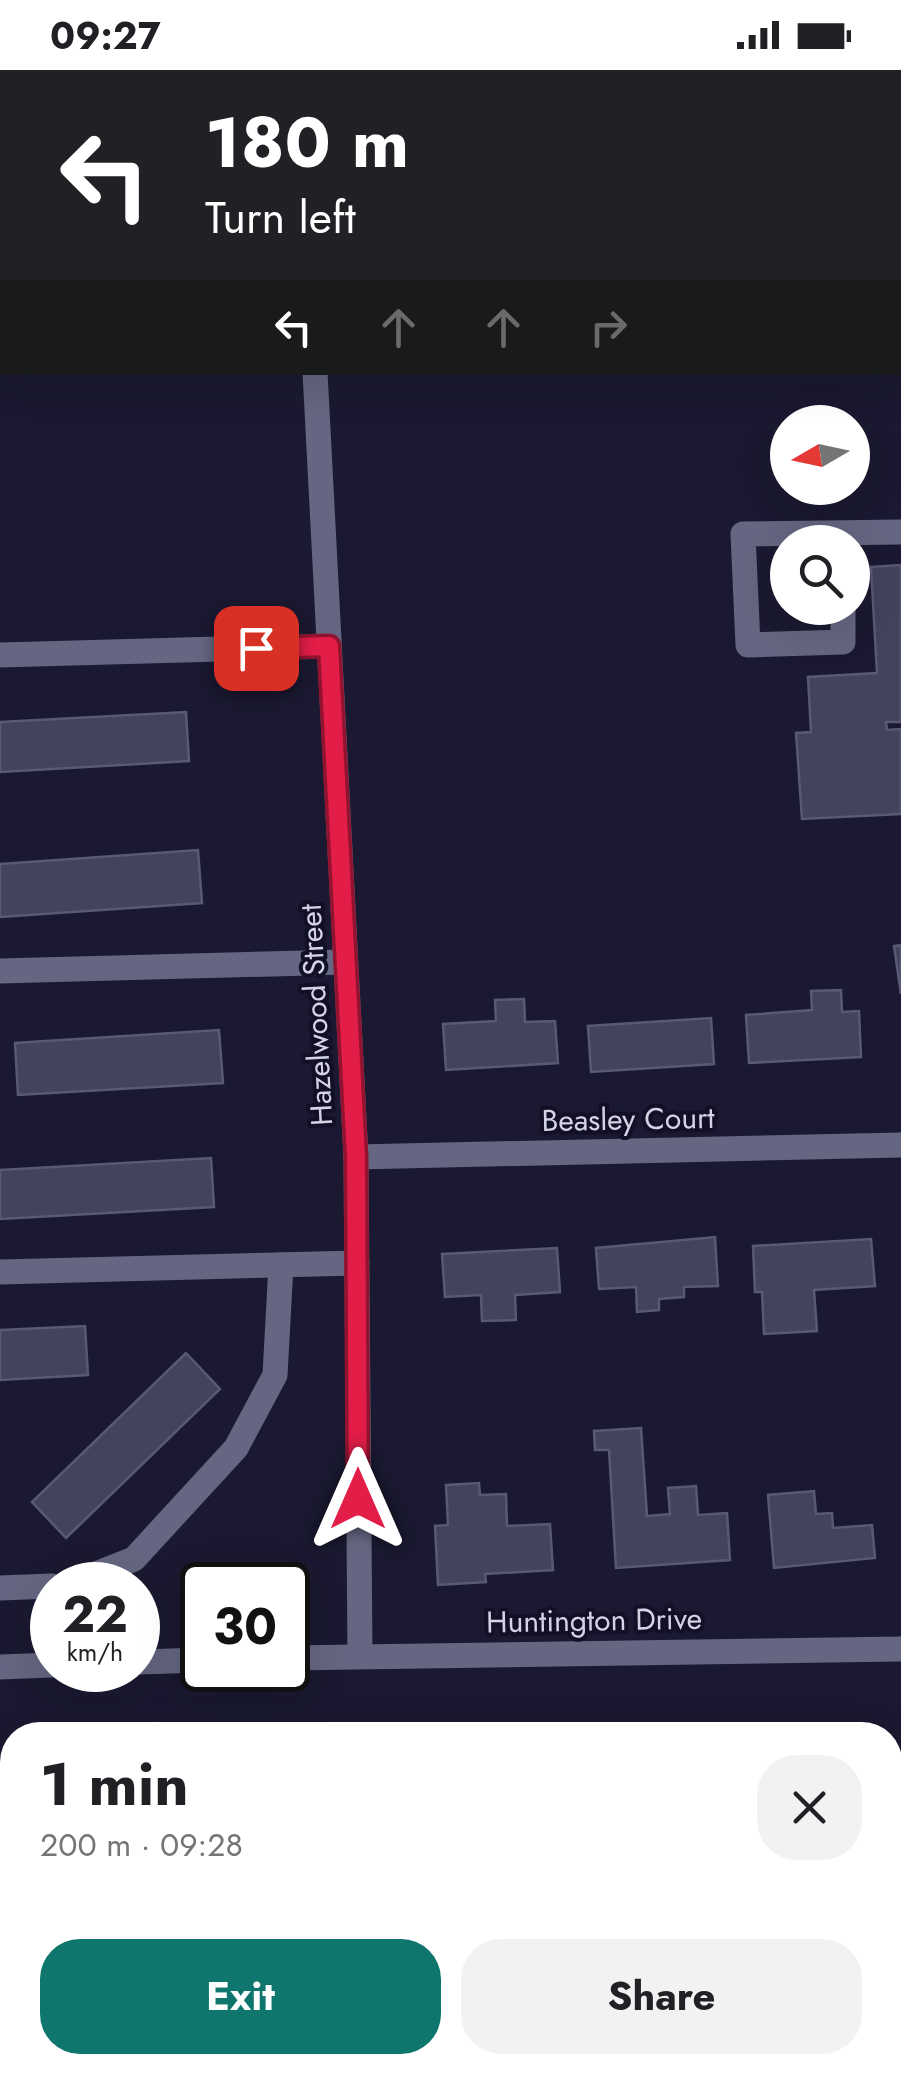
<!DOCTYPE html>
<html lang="en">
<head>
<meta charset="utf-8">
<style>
  body { margin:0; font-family:Jost,sans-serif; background:#f2f2f2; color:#202124; height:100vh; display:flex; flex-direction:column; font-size:38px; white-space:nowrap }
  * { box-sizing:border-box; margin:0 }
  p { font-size:32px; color:#757577 }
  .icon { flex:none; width:55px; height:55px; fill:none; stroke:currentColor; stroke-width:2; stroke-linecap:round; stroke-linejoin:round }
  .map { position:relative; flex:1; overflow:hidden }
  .panel { position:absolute; left:0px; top:1652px; width:902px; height:352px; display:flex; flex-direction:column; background:#fff; border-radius:40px 40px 0 0; box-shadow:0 10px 40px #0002 }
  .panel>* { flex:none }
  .top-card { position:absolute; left:0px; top:0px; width:902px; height:305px; box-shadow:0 10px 40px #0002; background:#202124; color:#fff; overflow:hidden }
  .needle { width:65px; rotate:261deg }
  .buttons { position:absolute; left:770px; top:335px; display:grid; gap:20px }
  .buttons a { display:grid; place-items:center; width:100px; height:100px; border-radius:50%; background:#fff; box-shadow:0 10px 40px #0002; font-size:50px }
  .speed { position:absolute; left:30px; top:1492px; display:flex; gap:20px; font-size:50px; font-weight:700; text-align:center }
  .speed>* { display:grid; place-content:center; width:130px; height:130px; border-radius:50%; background:#fff; box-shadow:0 10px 40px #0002; line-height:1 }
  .speed small { font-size:25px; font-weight:400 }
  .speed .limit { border:5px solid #111; border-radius:15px; background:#fff; color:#111 }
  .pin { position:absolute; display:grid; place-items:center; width:85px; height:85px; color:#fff; margin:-42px; border-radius:20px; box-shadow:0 5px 15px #0006 }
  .me { position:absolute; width:110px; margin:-55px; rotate:0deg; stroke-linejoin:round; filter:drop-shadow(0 0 8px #0008) }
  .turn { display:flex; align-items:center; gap:35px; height:210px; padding:0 40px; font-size:45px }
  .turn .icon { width:130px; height:130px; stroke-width:2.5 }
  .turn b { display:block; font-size:70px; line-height:85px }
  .lanes { display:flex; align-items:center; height:95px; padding:0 40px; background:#0003; justify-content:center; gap:50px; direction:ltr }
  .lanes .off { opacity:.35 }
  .round { display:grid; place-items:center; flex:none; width:105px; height:105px; border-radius:40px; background:#f2f2f2 }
  .headline { display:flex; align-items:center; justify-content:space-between; height:170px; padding:0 40px }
  h1 { font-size:60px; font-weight:700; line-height:75px }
  .cta { display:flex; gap:20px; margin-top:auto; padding:20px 40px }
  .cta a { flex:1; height:115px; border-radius:40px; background:#0f766e; color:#fff; font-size:40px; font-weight:700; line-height:115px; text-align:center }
  .cta a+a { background:#f2f2f2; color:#202124 }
  .status { display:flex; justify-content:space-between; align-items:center; height:70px; padding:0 50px; background:#fff; direction:ltr }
  .status svg { height:28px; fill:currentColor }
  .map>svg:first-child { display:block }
  .building { fill:#43435d; stroke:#595975; stroke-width:2.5 }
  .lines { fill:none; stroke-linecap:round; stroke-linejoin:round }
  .minor { stroke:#656681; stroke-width:25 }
  .route-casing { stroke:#92132f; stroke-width:25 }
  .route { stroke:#e11d48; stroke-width:18 }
  .labels { text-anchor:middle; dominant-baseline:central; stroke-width:8; stroke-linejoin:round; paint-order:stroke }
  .street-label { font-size:30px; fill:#d4d4e5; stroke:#121027 }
</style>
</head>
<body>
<div class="status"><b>09:27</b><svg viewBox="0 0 49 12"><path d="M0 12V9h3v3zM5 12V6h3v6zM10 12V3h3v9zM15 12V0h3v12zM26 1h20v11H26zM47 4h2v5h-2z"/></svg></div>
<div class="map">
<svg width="901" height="2003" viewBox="0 0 901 2003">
  <rect width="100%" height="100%" fill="#1a1931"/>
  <g class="building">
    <polygon points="901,495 901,652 886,652 887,660 901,659 901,744 802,749 796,663 811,662 808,607 877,603 871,497"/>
    <polygon points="186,642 189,691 0,702 0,652"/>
    <polygon points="198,780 202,833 0,847 0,794"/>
    <polygon points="901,875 901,924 894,876"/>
    <polygon points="841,920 842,942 859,941 861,987 749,993 746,945 812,940 811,921"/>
    <polygon points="524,929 525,952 555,951 558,993 446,1000 443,954 496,951 495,930"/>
    <polygon points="711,948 714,994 591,1002 588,956"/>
    <polygon points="219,960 223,1013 18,1025 15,973"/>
    <polygon points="211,1088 214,1137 0,1149 0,1100"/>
    <polygon points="715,1167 718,1216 684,1217 684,1227 659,1229 659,1240 637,1242 636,1217 599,1219 596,1178"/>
    <polygon points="871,1169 875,1216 814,1220 817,1261 764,1264 762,1222 755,1222 753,1176"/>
    <polygon points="557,1178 560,1222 515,1225 516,1250 482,1251 481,1225 445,1227 442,1184"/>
    <polygon points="85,1256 88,1305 0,1310 0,1260"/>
    <polygon points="186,1283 220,1319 66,1468 32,1432"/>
    <polygon points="641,1358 647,1446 670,1444 668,1418 696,1416 698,1445 727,1443 730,1490 616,1498 609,1380 595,1380 594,1361"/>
    <polygon points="479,1413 480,1425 506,1424 507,1456 550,1454 553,1500 485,1504 486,1512 438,1515 435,1456 448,1455 446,1415"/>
    <polygon points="814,1421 816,1444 832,1443 833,1458 872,1455 875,1488 774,1498 768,1425"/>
    <polygon points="892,1681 901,1681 901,1732 894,1733"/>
    <polygon points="441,1992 453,1992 460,1998 464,1992 517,1992 509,2003 433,2003"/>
    <polygon points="758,1992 800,1992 800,1997 758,1995"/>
  </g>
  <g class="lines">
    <g class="minor">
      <polyline points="307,0 307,2"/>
      <polyline points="900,54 901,54"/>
      <polyline points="0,58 2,58"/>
      <polyline points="315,302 356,1087 360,1586"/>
      <polyline points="843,538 843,572 748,575 743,464 901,462"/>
      <polyline points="0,585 329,576"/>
      <polyline points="0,901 345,892"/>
      <polyline points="356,1087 901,1075"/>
      <polyline points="0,1202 357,1193"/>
      <polyline points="68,1515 134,1489 236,1378 275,1305 281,1195"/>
      <polyline points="0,1518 52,1516"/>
      <polyline points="288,1588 901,1579"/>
      <polyline points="138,1592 202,1590"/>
      <polyline points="0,1597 52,1595"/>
    </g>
  </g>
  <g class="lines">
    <defs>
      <polyline id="route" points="256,578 329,576 356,1087 358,1429"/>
    </defs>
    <use href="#route" class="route-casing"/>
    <use href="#route" class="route"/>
  </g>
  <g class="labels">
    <g class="street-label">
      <text transform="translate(316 945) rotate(-93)">Hazelwood Street</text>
      <text transform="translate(628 1049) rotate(-1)">Beasley Court</text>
      <text transform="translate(594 1550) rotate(-1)">Huntington Drive</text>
    </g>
  </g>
</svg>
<div class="buttons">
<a><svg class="needle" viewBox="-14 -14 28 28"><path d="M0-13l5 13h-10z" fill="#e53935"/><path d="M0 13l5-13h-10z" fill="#757577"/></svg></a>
<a><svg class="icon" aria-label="search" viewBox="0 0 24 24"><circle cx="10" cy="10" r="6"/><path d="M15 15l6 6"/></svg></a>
</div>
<div class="speed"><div>22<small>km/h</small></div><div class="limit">30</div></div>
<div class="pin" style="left:256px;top:578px;background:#d93025"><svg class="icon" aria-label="arrive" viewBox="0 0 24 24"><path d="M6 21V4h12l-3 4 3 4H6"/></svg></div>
<svg class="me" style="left:358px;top:1429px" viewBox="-20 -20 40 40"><path d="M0-17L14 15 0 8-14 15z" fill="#e11d48" stroke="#fff" stroke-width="4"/></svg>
<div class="top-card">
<div class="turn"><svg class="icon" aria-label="left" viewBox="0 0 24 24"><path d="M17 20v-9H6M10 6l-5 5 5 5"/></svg><div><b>180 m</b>Turn left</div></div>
<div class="lanes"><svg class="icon" aria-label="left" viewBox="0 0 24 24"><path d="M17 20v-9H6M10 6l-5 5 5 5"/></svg><svg class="icon off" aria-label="ahead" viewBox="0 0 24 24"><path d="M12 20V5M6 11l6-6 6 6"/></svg><svg class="icon off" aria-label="ahead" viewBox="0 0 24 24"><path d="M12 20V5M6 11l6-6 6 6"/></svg><svg class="icon off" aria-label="right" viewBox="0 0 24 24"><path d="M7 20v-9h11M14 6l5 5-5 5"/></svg></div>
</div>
<section class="panel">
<div class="headline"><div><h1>1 min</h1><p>200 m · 09:28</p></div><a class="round"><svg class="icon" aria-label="close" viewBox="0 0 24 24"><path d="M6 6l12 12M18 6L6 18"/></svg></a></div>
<div class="cta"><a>Exit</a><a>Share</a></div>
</section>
</div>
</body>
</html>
